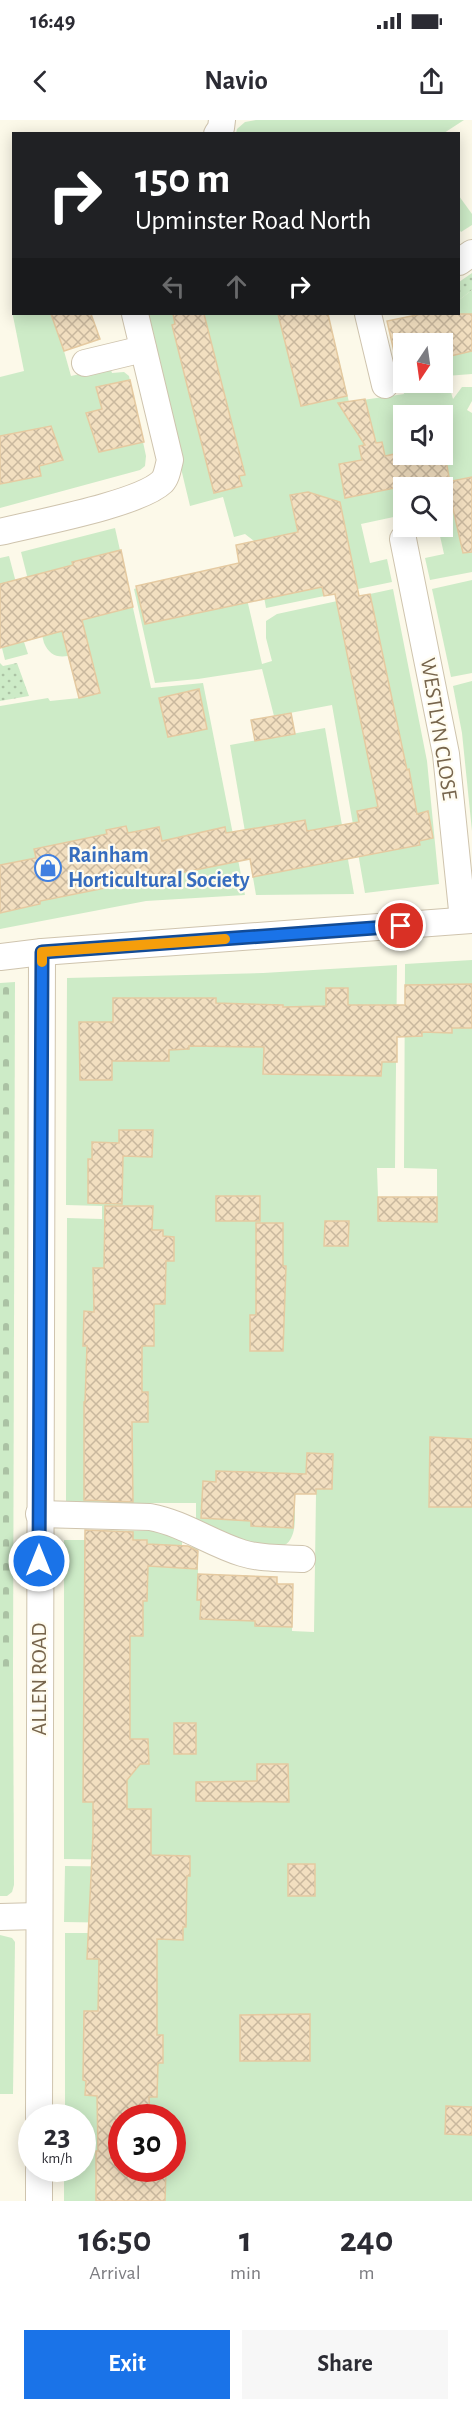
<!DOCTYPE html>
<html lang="en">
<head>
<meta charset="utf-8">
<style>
  body { margin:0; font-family:"Alegreya Sans",sans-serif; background:#f7f7f7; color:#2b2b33; height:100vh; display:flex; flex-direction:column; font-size:22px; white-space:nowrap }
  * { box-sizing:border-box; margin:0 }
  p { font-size:20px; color:#7c7c81 }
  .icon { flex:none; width:33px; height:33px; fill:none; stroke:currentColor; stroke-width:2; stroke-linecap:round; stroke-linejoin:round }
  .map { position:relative; height:2081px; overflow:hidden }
  .side { display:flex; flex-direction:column; background:#fff; flex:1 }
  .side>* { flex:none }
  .top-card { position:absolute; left:12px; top:12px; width:448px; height:183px; border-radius:0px; box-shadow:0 3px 15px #0003; background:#202124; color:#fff; overflow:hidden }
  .needle { width:39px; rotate:193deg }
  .controls { position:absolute; left:393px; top:213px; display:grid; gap:12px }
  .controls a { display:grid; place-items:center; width:60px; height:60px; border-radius:0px; background:#fff; box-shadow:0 3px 15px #0003; font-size:30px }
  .speed { position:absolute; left:18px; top:1984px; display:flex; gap:12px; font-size:30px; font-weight:700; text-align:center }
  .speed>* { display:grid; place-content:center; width:78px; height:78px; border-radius:50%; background:#fff; box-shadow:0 3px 15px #0003; line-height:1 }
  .speed small { font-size:15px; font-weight:400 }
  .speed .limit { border:9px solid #d22; background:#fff; color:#111 }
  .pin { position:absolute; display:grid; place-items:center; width:51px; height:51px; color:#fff; margin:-26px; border:3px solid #fff; border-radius:50%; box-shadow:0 2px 6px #0007 }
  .me { position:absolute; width:66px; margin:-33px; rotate:0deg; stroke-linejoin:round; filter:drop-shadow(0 0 4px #0008) }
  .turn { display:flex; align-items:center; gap:21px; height:126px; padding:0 24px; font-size:27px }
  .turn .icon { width:78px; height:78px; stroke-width:2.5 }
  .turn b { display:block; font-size:42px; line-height:51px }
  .lanes { display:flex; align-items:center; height:57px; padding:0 24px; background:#0003; justify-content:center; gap:30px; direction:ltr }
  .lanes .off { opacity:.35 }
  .eta { display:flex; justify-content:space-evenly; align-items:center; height:102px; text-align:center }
  .eta b { font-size:36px; font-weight:600; line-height:42px }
  .action { display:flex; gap:12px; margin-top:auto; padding:12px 24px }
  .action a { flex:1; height:69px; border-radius:0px; background:#1a73e8; color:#fff; font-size:24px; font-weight:600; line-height:69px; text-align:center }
  .action a+a { background:#f7f7f7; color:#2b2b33 }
  .status { display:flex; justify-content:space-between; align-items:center; height:42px; padding:0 30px; background:#fff; direction:ltr }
  .status svg { height:16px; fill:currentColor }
  header { display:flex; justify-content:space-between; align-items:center; height:78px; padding:0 24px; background:#fff; font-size:27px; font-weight:600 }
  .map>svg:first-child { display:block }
  .grass { fill:url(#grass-dots) }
  .cemetery { fill:url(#cemetery-stones) }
  .green { fill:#cdebc7; fill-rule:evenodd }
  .building { fill:url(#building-cross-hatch); stroke:#e5caa1; stroke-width:1.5 }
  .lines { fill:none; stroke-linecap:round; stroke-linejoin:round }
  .minor-casing { stroke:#cfc4ae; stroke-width:28 }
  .minor { stroke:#fff; stroke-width:26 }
  .route-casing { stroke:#114b97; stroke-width:15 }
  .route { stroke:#1a73e8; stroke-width:10 }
  .slow { stroke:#f59e0b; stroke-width:10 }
  .labels { text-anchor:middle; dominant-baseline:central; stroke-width:4.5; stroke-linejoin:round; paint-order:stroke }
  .street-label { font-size:22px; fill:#77654c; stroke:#fffcf0 }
  .shop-label { font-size:22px; font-weight:bold; fill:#366cbe; stroke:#fffcf0; text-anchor:start }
</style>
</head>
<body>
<div class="status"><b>16:49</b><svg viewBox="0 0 49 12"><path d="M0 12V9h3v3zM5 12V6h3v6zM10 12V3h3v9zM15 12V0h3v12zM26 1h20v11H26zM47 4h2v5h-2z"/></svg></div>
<header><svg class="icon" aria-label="back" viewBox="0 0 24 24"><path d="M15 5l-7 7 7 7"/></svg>Navio<svg class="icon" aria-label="share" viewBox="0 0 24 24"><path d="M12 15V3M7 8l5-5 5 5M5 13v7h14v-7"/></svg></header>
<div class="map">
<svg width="472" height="2081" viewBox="0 0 472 2081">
  <defs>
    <pattern id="grass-dots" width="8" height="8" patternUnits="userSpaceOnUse" patternTransform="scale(1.5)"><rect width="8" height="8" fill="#cdebc7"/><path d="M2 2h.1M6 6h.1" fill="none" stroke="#abc2a4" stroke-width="1.8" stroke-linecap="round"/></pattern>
    <pattern id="cemetery-stones" width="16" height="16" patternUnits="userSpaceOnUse" patternTransform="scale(1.5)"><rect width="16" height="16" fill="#cdebc7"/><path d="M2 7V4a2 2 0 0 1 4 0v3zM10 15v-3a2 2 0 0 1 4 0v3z" fill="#abc2a4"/></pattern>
    <pattern id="building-cross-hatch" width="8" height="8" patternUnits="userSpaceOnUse" patternTransform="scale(1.5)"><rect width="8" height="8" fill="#f2dfc0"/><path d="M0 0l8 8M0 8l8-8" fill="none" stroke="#c9b89e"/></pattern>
  </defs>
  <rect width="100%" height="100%" fill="#fcf9e9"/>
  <g class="grass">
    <polygon points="472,153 472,170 459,180 459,162"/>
    <polygon points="0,543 3,546 17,543 29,576 0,581"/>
  </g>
  <polygon class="cemetery" points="15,862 13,1552 0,1552 0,863"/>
  <g class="green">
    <polygon points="256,0 464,0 444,13 236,13 237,9 245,2"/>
    <polygon points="459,76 472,94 472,105 461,112 459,109"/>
    <path d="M472,170V254L446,256L453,279L462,267H472V281L467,290L472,293V452L430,460L425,438L444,434L438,407L442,406V368H404L403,395L361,404L370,443L387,439L392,462L266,488L254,421L245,414L234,417L223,377L190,386L144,194H328L349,282L404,274L387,201L421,194H459V180ZM404,224H442V262H404ZM404,296H442V334H404Z"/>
    <polygon points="12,191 13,191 14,194 91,194 100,219 64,231 71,256 110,247 112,253 124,252 129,256 146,336 145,346 140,350 0,388 0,257 24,251"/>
    <path d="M115,408L151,568L203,563L245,775L146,781L0,809V586L48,578L50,581L79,578L68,536C56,538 49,534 44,523L21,432Z"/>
    <polygon points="9,436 31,520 24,522 28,534 5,540 2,528 0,528 0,438"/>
    <polygon points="240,449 262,544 272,541 266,518 266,501 277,494 393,469 427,641 439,764 365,773 332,585 274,596 262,549 198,559 155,563 134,469 137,468 145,504 240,483"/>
    <polygon points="472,460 472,553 451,557 432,469"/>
    <polygon points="472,561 472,711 462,613 453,566"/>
    <polygon points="325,608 354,774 256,775 230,625"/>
    <path d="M472,840V2081H64V2049H82V1998H65V1813H128V1803L64,1802L65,1746L147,1747L138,1740L64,1739V1420H85V1410L162,1411L182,1419V1426L198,1427V1454L277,1457V1464H293L292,1511L314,1512L316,1374H295C294,1387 297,1405 292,1416C280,1448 214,1408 196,1399V1383H66L67,1098L102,1099V1086L66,1085L67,858L263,853L397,845L395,1048H377L378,1077H437V1049L404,1048L405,844ZM122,1998H172V2049H122Z"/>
    <polygon points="0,1552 13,1552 14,1765 12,1772 7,1776 0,1776"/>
    <polygon points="0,1815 12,1818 15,1822 13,1974 0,1974"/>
  </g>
  <g class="building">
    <polygon points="51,194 91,194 100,219 64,231"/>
    <polygon points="173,194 204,194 245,355 239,356 242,366 214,373 172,205 175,204"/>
    <polygon points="278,194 328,194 347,276 301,286"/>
    <polygon points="421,194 472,194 472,231 442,238 442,224 404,224 404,247 398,249 387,201"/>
    <polygon points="130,260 144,322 99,332 86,293 102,289 96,267"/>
    <polygon points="365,279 376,323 382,322 385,336 404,332 404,334 442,334 443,324 449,357 345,378 339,344 362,340 359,326 365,325 338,283"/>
    <polygon points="51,306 63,340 39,346 41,356 0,364 0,316"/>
    <polygon points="472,357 472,432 463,433 447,362"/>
    <polygon points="308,372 340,382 359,476 370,474 407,650 409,649 417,694 428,691 433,718 419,721 420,725 253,757 250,739 40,781 40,784 0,793 0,745 36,738 34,729 107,714 106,710 126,706 128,713 159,707 162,721 225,707 226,713 305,700 307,711 359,702 357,691 378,687 335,474 324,476 322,467 145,504 136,466 239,443 236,425 298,412 290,375"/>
    <polygon points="121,430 133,487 82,500 100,573 79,578 62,511 0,528 0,464 73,445 72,442"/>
    <polygon points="199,569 207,609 168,617 159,578"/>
    <polygon points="291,593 295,614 255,621 251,600"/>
    <polygon points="472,864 472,908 452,908 452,913 422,912 422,916 397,917 397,942 382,942 381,956 263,954 264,927 189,926 189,929 169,930 169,941 112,941 112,960 80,960 79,902 113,902 113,878 216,878 216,883 283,885 283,887 326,886 326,868 348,868 348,885 405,885 405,865"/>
    <polygon points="119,1010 153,1010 152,1037 123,1036 122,1084 88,1083 88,1039 92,1039 92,1022 119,1023"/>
    <rect x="216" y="1076" width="44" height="25"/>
    <polygon points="378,1077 437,1077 437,1102 378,1101"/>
    <polygon points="105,1086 153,1086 152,1110 163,1110 163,1116 174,1117 174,1141 166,1141 165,1184 154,1184 154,1226 142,1226 142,1272 148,1272 148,1302 132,1302 133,1382 84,1380 84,1282 85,1282 87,1226 83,1226 84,1191 94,1192 93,1148 104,1148"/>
    <polygon points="325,1101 349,1101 348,1126 324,1126"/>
    <polygon points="256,1103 283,1103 283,1146 286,1146 283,1231 250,1231 250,1195 256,1195"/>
    <polygon points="430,1317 472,1319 472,1387 429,1387"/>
    <polygon points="307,1333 333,1334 332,1369 316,1369 316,1374 295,1374 293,1408 251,1406 251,1401 201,1398 203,1361 216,1362 216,1351 306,1354"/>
    <polygon points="85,1410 133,1412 133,1420 147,1420 147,1424 188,1426 198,1431 197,1449 148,1446 147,1481 143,1481 143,1516 130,1516 130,1619 148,1619 149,1644 140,1644 127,1660 127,1689 151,1689 151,1735 190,1736 190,1756 187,1756 186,1807 183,1807 183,1820 157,1819 157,1915 163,1915 163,1943 158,1943 157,1977 149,1977 150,1998 122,1998 122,2049 166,2049 165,2081 96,2081 96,2031 98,2031 97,1976 85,1975 86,1961 83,1960 84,1891 98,1891 99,1839 87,1839 93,1715 93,1682 83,1682"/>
    <polygon points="198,1454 277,1457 277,1464 293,1464 292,1507 255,1506 255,1501 200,1499 201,1480 197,1480"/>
    <rect x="174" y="1603" width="22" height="31"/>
    <polygon points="257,1644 288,1644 289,1682 196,1681 196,1662 257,1661"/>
    <rect x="288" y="1744" width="27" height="32"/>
    <polygon points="310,1894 310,1941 240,1941 240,1895"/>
    <polygon points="446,1986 472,1987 472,2015 445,2014"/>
  </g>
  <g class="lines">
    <defs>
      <g id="minor">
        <polyline points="217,14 221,8 222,0"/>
        <polyline points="459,142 472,133"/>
        <polyline points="368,194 385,265"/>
        <polyline points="85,243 143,229"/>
        <path d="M0,412C36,403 139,384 162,362C167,357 168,347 170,340L135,194"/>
        <polyline points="403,419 446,634 463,800"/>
        <polyline points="0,837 42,832 472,800"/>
        <path d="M39,1394L150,1397C183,1403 210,1423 242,1433C261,1439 282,1438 302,1439"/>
        <polyline points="0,1797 39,1796"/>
        <polyline points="39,1998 42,832"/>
        <polyline points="39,2049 39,2081"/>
      </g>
    </defs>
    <use href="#minor" class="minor-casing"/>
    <use href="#minor" class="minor"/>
  </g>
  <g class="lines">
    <defs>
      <polyline id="route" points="39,1441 42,832 401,806"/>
    </defs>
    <use href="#route" class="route-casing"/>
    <use href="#route" class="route"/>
    <polyline class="slow" points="42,842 42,832 225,819"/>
  </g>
  <defs>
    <symbol id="shop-ring" viewBox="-11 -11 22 22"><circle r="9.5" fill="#fffcf0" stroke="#3f7fe0" stroke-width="1.5"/><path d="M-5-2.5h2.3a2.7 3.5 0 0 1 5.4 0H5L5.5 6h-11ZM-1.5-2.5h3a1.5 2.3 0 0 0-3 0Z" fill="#3f7fe0"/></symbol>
  </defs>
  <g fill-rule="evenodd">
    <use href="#shop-ring" x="33" y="733" width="30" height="30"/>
  </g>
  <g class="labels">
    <g class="street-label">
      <text transform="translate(439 609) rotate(81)">WESTLYN CLOSE</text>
      <text transform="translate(39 1559) rotate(-90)">ALLEN ROAD</text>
    </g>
    <g class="shop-label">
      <text x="68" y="735">Rainham<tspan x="68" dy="25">Horticultural Society</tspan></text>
    </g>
  </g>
</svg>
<div class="controls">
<a><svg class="needle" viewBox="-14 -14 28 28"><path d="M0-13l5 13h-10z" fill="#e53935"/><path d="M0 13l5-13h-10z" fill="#7c7c81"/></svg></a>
<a><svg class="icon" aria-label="sound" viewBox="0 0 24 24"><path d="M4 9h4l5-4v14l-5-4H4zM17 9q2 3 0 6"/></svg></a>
<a><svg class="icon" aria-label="search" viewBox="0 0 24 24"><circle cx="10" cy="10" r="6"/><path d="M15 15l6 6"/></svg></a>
</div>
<div class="speed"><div>23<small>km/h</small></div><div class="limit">30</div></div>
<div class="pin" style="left:401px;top:806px;background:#d93025"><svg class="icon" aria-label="arrive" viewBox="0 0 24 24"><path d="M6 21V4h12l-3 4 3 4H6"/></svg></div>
<svg class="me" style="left:39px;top:1441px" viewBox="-20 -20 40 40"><circle r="17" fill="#1a73e8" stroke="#fff" stroke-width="3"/><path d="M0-11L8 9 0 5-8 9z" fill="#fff"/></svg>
<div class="top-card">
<div class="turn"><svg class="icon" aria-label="right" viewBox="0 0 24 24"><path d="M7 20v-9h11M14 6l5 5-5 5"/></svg><div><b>150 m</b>Upminster Road North</div></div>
<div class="lanes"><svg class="icon off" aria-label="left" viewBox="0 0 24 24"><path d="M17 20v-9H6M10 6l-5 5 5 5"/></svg><svg class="icon off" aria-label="ahead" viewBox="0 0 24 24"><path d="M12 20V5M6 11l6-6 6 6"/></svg><svg class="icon" aria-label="right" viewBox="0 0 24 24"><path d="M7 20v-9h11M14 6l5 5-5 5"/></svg></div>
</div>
</div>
<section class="side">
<div class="eta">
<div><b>16:50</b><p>Arrival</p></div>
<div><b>1</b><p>min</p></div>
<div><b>240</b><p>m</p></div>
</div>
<div class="action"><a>Exit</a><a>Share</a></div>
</section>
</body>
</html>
